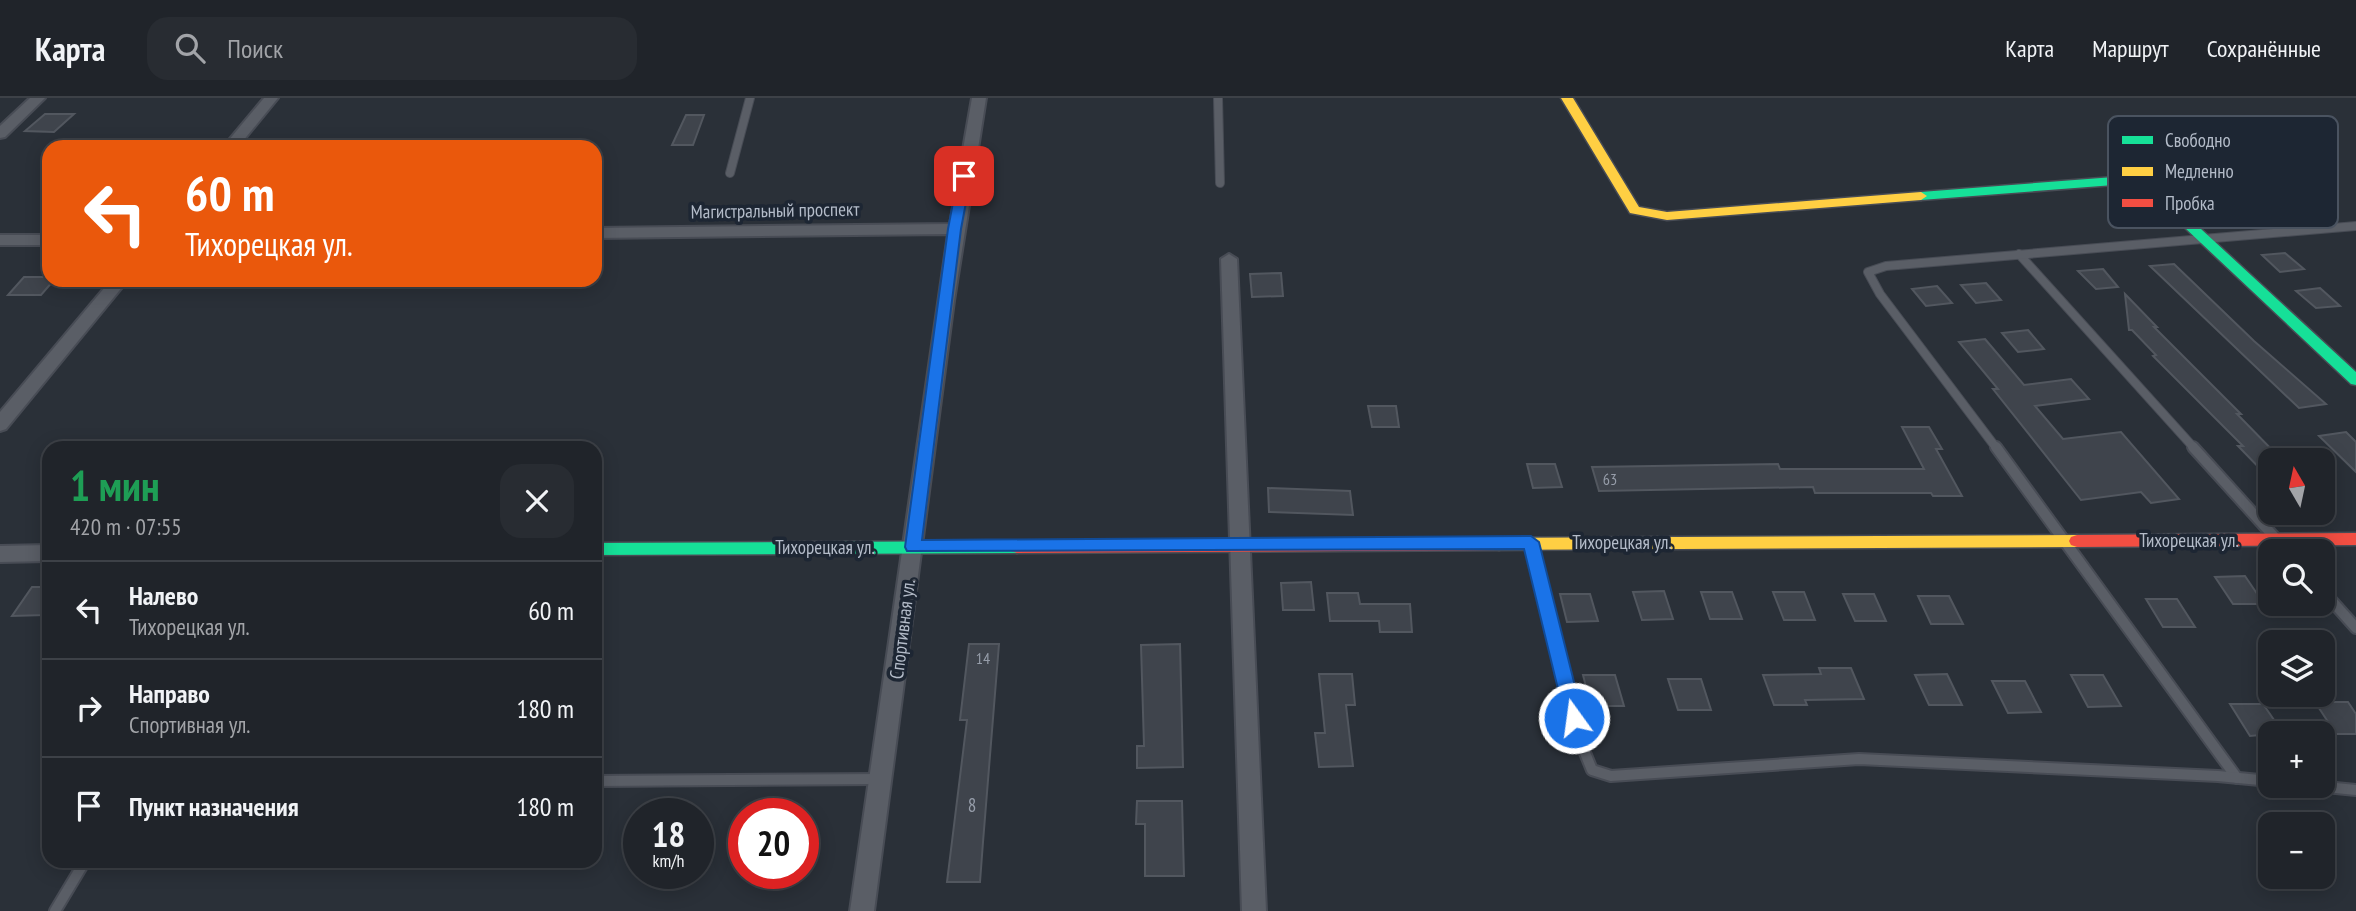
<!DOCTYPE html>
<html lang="ru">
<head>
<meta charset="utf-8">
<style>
  body { margin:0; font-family:"PT Sans Narrow",sans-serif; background:#282c32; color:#f1f3f6; height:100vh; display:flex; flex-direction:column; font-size:26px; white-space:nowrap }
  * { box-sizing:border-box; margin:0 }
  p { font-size:23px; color:#a2a4a8 }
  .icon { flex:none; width:38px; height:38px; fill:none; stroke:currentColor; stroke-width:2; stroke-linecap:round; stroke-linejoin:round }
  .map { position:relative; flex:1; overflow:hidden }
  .sheet { position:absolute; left:42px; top:343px; width:560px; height:427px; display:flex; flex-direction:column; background:#20242a; border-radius:21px; box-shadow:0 4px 18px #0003,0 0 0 2px #3d4147 }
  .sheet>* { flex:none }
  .banner { position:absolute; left:42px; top:42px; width:560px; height:147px; border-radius:21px; box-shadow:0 4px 18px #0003,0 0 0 2px #3d4147; background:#ea580c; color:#fff; overflow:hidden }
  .needle { width:46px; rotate:351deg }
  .buttons { position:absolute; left:2258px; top:350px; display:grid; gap:14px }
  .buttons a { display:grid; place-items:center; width:77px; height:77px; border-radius:14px; background:#20242a; box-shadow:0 4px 18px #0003,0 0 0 2px #3d4147; font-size:35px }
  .speed { position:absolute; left:623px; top:700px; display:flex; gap:14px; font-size:35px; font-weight:700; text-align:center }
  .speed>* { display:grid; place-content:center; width:91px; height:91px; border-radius:50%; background:#20242a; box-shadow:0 4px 18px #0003,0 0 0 2px #3d4147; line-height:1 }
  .speed small { font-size:18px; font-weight:400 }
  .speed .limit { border:10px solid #d22; background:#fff; color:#111 }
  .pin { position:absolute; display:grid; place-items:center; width:60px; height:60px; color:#fff; margin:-30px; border-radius:14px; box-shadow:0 4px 10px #0006 }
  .me { position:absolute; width:77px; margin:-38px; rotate:346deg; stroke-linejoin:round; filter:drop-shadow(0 0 5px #0008) }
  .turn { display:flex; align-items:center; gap:24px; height:147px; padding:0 28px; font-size:32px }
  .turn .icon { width:91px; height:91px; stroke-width:2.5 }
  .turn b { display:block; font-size:49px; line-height:60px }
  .round { display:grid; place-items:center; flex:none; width:74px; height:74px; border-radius:21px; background:#282c32 }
  .overview { display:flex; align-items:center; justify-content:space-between; height:119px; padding:0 28px }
  h1 { font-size:42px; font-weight:700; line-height:52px; color:#1e9e55 }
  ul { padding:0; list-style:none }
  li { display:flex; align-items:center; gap:21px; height:98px; padding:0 28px; border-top:2px solid #3d4147 }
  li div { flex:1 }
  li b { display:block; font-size:26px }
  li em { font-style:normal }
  header { display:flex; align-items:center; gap:42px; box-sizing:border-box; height:98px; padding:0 35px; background:#20242a; border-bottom:2px solid #3d4147 }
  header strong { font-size:33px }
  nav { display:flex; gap:38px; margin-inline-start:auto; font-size:24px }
  .search { width:490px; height:63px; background:#282c32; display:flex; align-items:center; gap:18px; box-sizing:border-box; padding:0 24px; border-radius:21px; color:#a2a4a8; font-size:26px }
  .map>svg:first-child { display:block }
  .building { fill:#3f444c; stroke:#52575f; stroke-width:2 }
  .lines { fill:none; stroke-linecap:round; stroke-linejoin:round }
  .lane-far1-casing { stroke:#484c55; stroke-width:10 }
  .lane-casing { stroke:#484c55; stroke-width:14 }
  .street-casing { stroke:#484c55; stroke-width:4 }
  .fast-casing { stroke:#484c55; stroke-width:3 }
  .slow-casing { stroke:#484c55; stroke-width:3 }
  .jam-casing { stroke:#484c55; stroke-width:3 }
  .lane-far1 { stroke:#5a5e66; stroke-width:8 }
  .lane { stroke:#5a5e66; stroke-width:10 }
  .street { fill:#5a5e66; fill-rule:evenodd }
  .fast { fill:#16e098; fill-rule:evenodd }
  .slow { fill:#ffcf43; fill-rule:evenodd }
  .jam { fill:#f24e42; fill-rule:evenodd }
  .route { fill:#1a73e8; stroke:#114b97; stroke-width:2 }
  .labels { text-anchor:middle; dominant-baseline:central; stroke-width:7; stroke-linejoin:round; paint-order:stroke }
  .number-label { font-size:16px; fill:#979eaa }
  .street-label { font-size:19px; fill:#b4bcc9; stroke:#1d2633 }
  .near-number-label { font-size:19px; fill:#979eaa }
  .key { fill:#1d2633; stroke:#4a5360; stroke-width:2 }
  .key-label { font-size:19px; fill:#b4bcc9 }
</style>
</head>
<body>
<header>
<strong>Карта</strong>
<div class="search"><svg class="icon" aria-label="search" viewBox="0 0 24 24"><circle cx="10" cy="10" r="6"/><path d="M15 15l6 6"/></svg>Поиск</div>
<nav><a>Карта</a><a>Маршрут</a><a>Сохранённые</a></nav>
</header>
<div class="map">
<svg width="2356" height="813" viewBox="0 0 2356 813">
  <rect width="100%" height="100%" fill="#2a3038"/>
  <g class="building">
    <polygon points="45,16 74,16 54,34 25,33"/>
    <polygon points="686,17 704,17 693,47 672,47"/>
    <polygon points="2285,155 2304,171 2280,174 2262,157"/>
    <polygon points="2174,166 2254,243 2326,306 2299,310 2150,168"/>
    <polygon points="2103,171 2118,189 2096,191 2078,173"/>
    <polygon points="1281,175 1283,198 1252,199 1250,176"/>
    <polygon points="24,179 49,179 49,182 54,182 41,197 8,197"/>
    <polygon points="1986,185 2001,202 1976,205 1961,187"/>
    <polygon points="1937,188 1952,205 1926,208 1912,191"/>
    <polygon points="2320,190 2340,208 2316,210 2296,193"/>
    <polygon points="2125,196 2157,229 2154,229 2241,316 2237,316 2282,362 2270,362 2270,381 2238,348 2243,348 2153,258 2156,257 2132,232 2129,232"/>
    <polygon points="2028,232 2044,251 2018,254 2002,235"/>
    <polygon points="1985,241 2024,287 2071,281 2089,301 2035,308 2063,341 2121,334 2179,401 2151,405 2141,394 2081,402 1993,291 1998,291 1959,244"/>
    <polygon points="1368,308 1396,308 1399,329 1372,329"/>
    <polygon points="1902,329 1929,329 1942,351 1936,351 1962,398 1933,398 1931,395 1815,395 1813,389 1599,393 1592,369 1778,366 1780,371 1924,371"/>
    <polygon points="2346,334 2356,344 2356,374 2319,338"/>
    <polygon points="1527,366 1555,366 1562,389 1533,390"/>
    <polygon points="1268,390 1350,393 1353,417 1269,414"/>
    <polygon points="2245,478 2264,506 2233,506 2215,479"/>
    <polygon points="1311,484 1314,512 1283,512 1281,485"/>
    <polygon points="32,489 49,489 49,511 45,517 12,518"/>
    <polygon points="1664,493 1673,521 1642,522 1633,494"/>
    <polygon points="1701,494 1732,494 1742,521 1710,521"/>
    <polygon points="1773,494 1804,494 1815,522 1784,522"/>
    <polygon points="1327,495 1358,495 1360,506 1410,506 1412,534 1380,534 1379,523 1330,523"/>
    <polygon points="1560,496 1590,496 1598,523 1567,524"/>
    <polygon points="1843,496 1874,496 1886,523 1855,523"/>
    <polygon points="1918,498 1949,498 1963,526 1931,526"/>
    <polygon points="2146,501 2177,501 2195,529 2163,529"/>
    <polygon points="969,546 999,546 983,744 980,784 947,784 967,622 960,622"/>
    <polygon points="1180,546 1183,669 1137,670 1137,648 1144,648 1141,547"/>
    <polygon points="1819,570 1851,570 1864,601 1805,602 1807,607 1774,607 1763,577 1821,576"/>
    <polygon points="1319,576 1352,576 1355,607 1346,607 1353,668 1319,669 1315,635 1325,635"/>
    <polygon points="1947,576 1962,607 1929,607 1915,577"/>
    <polygon points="1583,577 1615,577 1624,608 1591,608"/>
    <polygon points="2071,577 2103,577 2121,608 2088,609"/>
    <polygon points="1668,581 1701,581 1711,612 1678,612"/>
    <polygon points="1992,583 2025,583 2041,614 2008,615"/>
    <polygon points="2315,604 2348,604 2356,616 2356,636 2336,636"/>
    <polygon points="2230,606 2263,606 2283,635 2250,638"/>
    <polygon points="1137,703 1182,703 1184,778 1145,778 1145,726 1136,726"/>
  </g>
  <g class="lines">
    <defs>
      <g id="lane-far1">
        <polyline points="1218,0 1220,85"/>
        <polyline points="730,75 750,0"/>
        <polyline points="2019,156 2195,351"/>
        <polyline points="1997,351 1880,196 1868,174 1886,168 2356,128"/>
      </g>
      <g id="lane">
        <polyline points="1996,349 2237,680"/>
        <polyline points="2193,349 2287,453"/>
        <polyline points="1531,445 1581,645 1592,672 1611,678 1859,661 2218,678 2270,683"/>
        <polyline points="2322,492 2356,530"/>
        <polyline points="595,683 881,681"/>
        <polyline points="2316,688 2356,692"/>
        <polyline points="55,813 85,763"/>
      </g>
      <g id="street">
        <polygon points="30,0 45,0 5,39 0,40 0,28"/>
        <polygon points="264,0 278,0 238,49 223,49"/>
        <polygon points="972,0 986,0 954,203 874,813 850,813 948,136 595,140 595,130 950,126"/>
        <rect x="0" y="137" width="49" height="10"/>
        <polygon points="1229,156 1237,161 1266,813 1242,813 1221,161"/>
        <polygon points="111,182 128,182 6,331 0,333 0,314"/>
        <polygon points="49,447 49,463 0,464 0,448"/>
      </g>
      <g id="fast">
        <polygon points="2114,79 2141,83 2175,107 2356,274 2356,287 2351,286 2167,113 2134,89 2114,87 1921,102 1915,98 1921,94"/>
        <polygon points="1017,443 1023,445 1025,449 1023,453 1017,455 595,457 595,445"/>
      </g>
      <g id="slow">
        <polygon points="1561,0 1573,0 1639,109 1667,114 1921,94 1927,98 1921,102 1667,122 1630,115"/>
        <polygon points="2077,437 2083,439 2085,443 2083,447 2077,449 1499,452 1493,450 1491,446 1493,442 1499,440"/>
      </g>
      <g id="jam">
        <polygon points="2356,435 2356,447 2077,449 2071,447 2069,443 2071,439 2077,437"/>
        <polygon points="1499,440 1505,442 1507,446 1505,450 1499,452 1017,455 1011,453 1009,449 1011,445 1017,443"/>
      </g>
    </defs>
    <use href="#lane-far1" class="lane-far1-casing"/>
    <use href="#lane" class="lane-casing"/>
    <use href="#street" class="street-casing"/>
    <use href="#fast" class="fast-casing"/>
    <use href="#slow" class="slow-casing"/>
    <use href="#jam" class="jam-casing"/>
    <use href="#lane-far1" class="lane-far1"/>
    <use href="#lane" class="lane"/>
    <use href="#street" class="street"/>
    <use href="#fast" class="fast"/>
    <use href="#slow" class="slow"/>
    <use href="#jam" class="jam"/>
  </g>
  <polygon class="route" points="964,75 971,78 961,131 922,442 1531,438 1539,444 1583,620 1581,626 1574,628 1568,626 1565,620 1524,451 907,453 905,449 948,131 958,78"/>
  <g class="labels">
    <g class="number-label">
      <text x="1610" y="381">63</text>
      <text x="983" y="560">14</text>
    </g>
    <g class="street-label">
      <text transform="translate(775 112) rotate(-1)">Магистральный проспект</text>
      <text x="2189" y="442">Тихорецкая ул.</text>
      <text x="1622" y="444">Тихорецкая ул.</text>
      <text x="825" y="449">Тихорецкая ул.</text>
      <text transform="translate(902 531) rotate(-83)">Спортивная ул.</text>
    </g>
    <g class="near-number-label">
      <text x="972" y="707">8</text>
    </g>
  </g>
  <rect x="2108" y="18" width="230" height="112" rx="10" class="key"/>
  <rect x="2122" y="38" width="31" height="8" fill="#16e098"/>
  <rect x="2122" y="69" width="31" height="9" fill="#ffcf43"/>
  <rect x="2122" y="101" width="31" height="8" fill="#f24e42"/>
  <g class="key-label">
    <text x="2165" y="49">Свободно</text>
    <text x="2165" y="80">Медленно</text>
    <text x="2165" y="112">Пробка</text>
  </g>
</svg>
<div class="buttons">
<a><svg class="needle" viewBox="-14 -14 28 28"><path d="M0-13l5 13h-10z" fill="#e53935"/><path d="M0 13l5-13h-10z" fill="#a2a4a8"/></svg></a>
<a><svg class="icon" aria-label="search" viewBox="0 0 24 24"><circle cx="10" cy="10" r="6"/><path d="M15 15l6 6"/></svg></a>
<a><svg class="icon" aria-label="layers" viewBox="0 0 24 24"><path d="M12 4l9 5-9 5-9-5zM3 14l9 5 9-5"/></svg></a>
<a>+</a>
<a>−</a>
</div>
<div class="speed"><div>18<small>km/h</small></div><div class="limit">20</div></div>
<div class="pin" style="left:964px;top:78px;background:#d93025"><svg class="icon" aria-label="arrive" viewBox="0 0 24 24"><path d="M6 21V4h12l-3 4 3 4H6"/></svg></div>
<svg class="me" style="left:1574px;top:620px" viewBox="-20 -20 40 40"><circle r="17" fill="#1a73e8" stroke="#fff" stroke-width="3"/><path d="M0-11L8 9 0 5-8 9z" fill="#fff"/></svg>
<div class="banner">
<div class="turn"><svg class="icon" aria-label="left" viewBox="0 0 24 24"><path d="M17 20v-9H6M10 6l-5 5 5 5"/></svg><div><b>60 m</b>Тихорецкая ул.</div></div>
</div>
<section class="sheet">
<div class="overview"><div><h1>1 мин</h1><p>420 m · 07:55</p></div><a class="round"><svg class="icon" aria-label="close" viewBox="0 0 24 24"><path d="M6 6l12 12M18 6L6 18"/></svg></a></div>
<ul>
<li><svg class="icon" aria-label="left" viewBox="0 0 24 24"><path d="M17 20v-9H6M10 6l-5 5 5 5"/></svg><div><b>Налево</b><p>Тихорецкая ул.</p></div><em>60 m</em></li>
<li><svg class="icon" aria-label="right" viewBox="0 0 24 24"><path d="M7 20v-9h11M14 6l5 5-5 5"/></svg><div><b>Направо</b><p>Спортивная ул.</p></div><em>180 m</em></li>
<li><svg class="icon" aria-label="arrive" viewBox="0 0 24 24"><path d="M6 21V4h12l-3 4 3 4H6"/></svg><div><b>Пункт назначения</b></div><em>180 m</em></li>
</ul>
</section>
</div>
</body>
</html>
